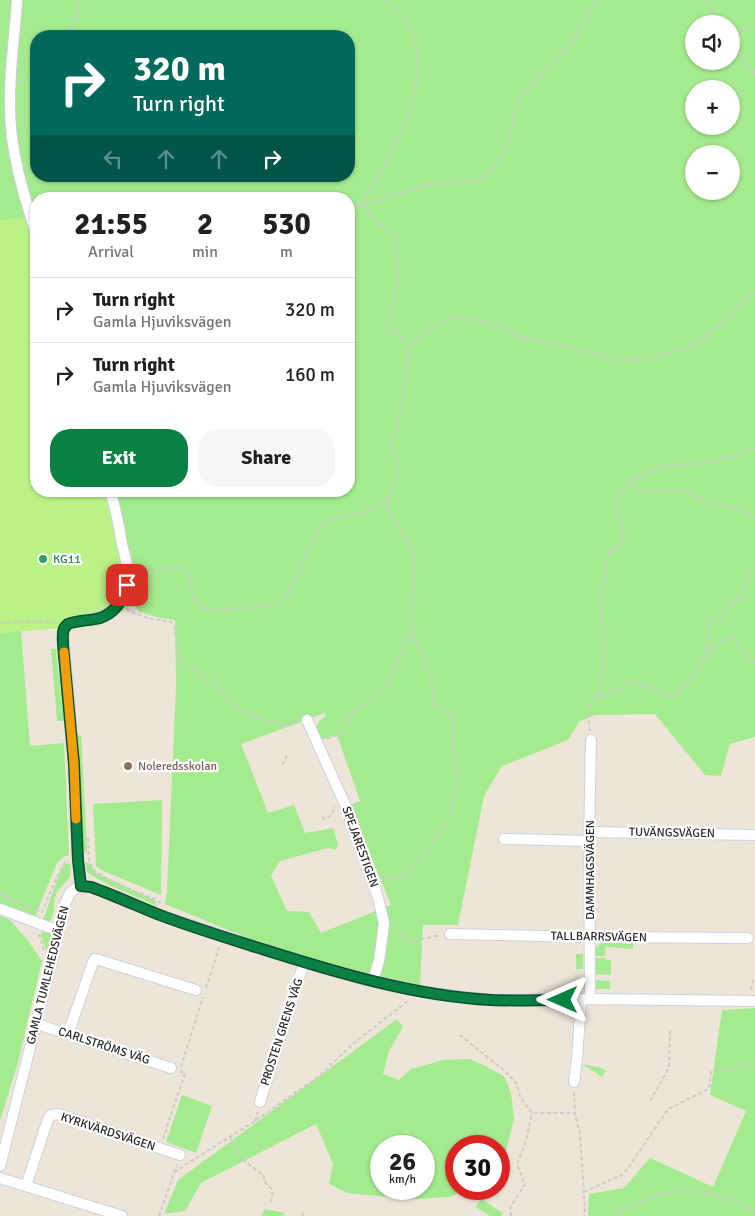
<!DOCTYPE html>
<html lang="en">
<head>
<meta charset="utf-8">
<style>
  body { margin:0; font-family:Signika,sans-serif; background:#f6f6f6; color:#202124; height:100vh; display:flex; flex-direction:column; font-size:19px; white-space:nowrap }
  * { box-sizing:border-box; margin:0 }
  p { font-size:16px; color:#757577 }
  .icon { flex:none; width:28px; height:28px; fill:none; stroke:currentColor; stroke-width:2; stroke-linecap:round; stroke-linejoin:round }
  .map { position:relative; flex:1; overflow:hidden }
  .side { position:absolute; left:30px; top:192px; width:325px; height:305px; display:flex; flex-direction:column; background:#fff; border-radius:20px; box-shadow:0 1px 4px #0004 }
  .side>* { flex:none }
  .banner { position:absolute; left:30px; top:30px; width:325px; height:152px; border-radius:20px; box-shadow:0 1px 4px #0004; background:#00695c; color:#fff; overflow:hidden }
  .fabs { position:absolute; left:685px; top:15px; display:grid; gap:10px }
  .fabs a { display:grid; place-items:center; width:55px; height:55px; border-radius:50%; background:#fff; box-shadow:0 1px 4px #0004; font-size:25px }
  .speed { position:absolute; left:370px; top:1135px; display:flex; gap:10px; font-size:25px; font-weight:700; text-align:center }
  .speed>* { display:grid; place-content:center; width:65px; height:65px; border-radius:50%; background:#fff; box-shadow:0 1px 4px #0004; line-height:1 }
  .speed small { font-size:12px; font-weight:400 }
  .speed .limit { border:8px solid #d22; background:#fff; color:#111 }
  .pin { position:absolute; display:grid; place-items:center; width:42px; height:42px; color:#fff; margin:-21px; border-radius:10px; box-shadow:0 2px 8px #0006 }
  .me { position:absolute; width:55px; margin:-28px; rotate:270deg; stroke-linejoin:round; filter:drop-shadow(0 0 4px #0008) }
  .turn { display:flex; align-items:center; gap:18px; height:105px; padding:0 20px; font-size:22px }
  .turn .icon { width:65px; height:65px; stroke-width:2.5 }
  .turn b { display:block; font-size:35px; line-height:42px }
  .lanes { display:flex; align-items:center; height:48px; padding:0 20px; background:#0003; justify-content:center; gap:25px; direction:ltr }
  .lanes .off { opacity:.35 }
  .eta { display:flex; justify-content:space-evenly; align-items:center; height:85px; text-align:center }
  .eta b { font-size:30px; font-weight:700; line-height:35px }
  .action { display:flex; gap:10px; margin-top:auto; padding:10px 20px }
  .action a { flex:1; height:58px; border-radius:20px; background:#0b8043; color:#fff; font-size:20px; font-weight:700; line-height:58px; text-align:center }
  .action a+a { background:#f6f6f6; color:#202124 }
  ul { padding:0; list-style:none }
  li { display:flex; align-items:center; gap:15px; height:65px; padding:0 20px; border-top:1px solid #e0e0e0 }
  li div { flex:1 }
  li b { display:block; font-size:19px }
  li em { font-style:normal }
  .map>svg:first-child { display:block }
  .green { fill:#a4ea8e; fill-rule:evenodd }
  .pitch { fill:#baf288 }
  .lines { fill:none; stroke-linecap:round; stroke-linejoin:round }
  .minor-casing { stroke:#cdcfe3; stroke-width:12 }
  .path { stroke:#cbcbcb; stroke-width:2; stroke-dasharray:4 2.5; stroke-linecap:butt }
  .minor { stroke:#fff; stroke-width:10 }
  .route-casing { stroke:#07532c; stroke-width:12 }
  .route { stroke:#0b8043; stroke-width:9 }
  .slow { stroke:#f59e0b; stroke-width:9 }
  .leisure-dot { fill:#2e9e5b; stroke:#fff; stroke-width:2 }
  .education-dot { fill:#8d6e63; stroke:#fff; stroke-width:2 }
  .labels { text-anchor:middle; dominant-baseline:central; stroke-width:4.5; stroke-linejoin:round; paint-order:stroke }
  .leisure-label { font-size:12px; fill:#27864d; stroke:#fff; text-anchor:start }
  .education-label { font-size:12px; fill:#785e54; stroke:#fff; text-anchor:start }
  .street-label { font-size:12px; fill:#282828; stroke:#fff }
</style>
</head>
<body>
<div class="map">
<svg width="755" height="1216" viewBox="0 0 755 1216">
  <rect width="100%" height="100%" fill="#ede6d8"/>
  <g class="green">
    <path d="M0,0H755V737L730,744L721,776L705,775L655,714L595,715L579,722L568,740L502,766L484,796L458,925H423L420,986L318,961L262,944L165,904L167,890L176,687L175,620L156,617L140,612L132,603L136,574L114,491H349V199H36V218L0,221ZM694,24H731V61H694ZM36,36H349V176H36ZM694,89H731V126H694ZM694,154H731V191H694ZM325,713L326,716L319,721L316,728L320,738L324,739L337,735L360,801L350,805L391,905L321,933L309,912L287,911L271,875L280,861L328,848L336,850L338,845L333,828L305,833L294,805L268,813L241,744Z"/>
    <polygon points="21,631 30,746 64,743 69,855 63,857 57,863 36,914 38,917 0,903 0,633"/>
    <polygon points="51,649 56,649 64,721 57,721"/>
    <polygon points="81,735 87,848 87,852 86,853 84,851 83,846 76,736"/>
    <polygon points="162,800 161,895 101,870 96,866 93,804"/>
    <path d="M68,863L71,865L70,877C65,884 58,888 55,897C53,905 56,915 49,921L43,920L61,869L64,865Z"/>
    <path d="M86,863H89L91,867L98,874L154,900L158,906C146,901 93,880 87,871C86,869 86,865 86,863Z"/>
    <polygon points="0,916 10,920 29,942 42,961 18,1062 0,1121"/>
    <path d="M42,928L51,933C53,940 50,948 48,955L41,936Z"/>
    <polygon points="602,942 633,942 633,949 606,947 605,956 594,956 595,949"/>
    <rect x="576" y="954" width="7" height="15"/>
    <polygon points="594,958 605,958 606,960 611,960 611,975 594,974"/>
    <polygon points="597,980 610,981 610,989 596,989 594,985 596,982"/>
    <polygon points="755,1008 755,1216 588,1216 589,1194 624,1188 650,1158 713,1187 746,1111 710,1095 722,1010"/>
    <path d="M397,1019L403,1027L389,1051L383,1074L399,1080L411,1069L444,1060L470,1059L487,1067L504,1076L511,1093L514,1119L506,1151L499,1157V1146H456V1189H467L450,1197L417,1199L377,1196L347,1193L329,1184L333,1164L316,1124L201,1183L185,1211L164,1214L178,1180ZM381,1146H424V1189H381Z"/>
    <polygon points="582,1064 602,1068 606,1071 602,1077"/>
    <polygon points="182,1095 212,1106 196,1153 166,1142"/>
    <polygon points="481,1199 503,1213 501,1216 490,1216 477,1208 476,1206"/>
    <polygon points="265,1209 285,1213 283,1216 261,1216"/>
  </g>
  <polygon class="pitch" points="21,218 36,218 36,491 114,491 136,574 132,603 109,621 74,627 0,633 0,221"/>
  <g class="lines">
    <defs>
      <g id="minor">
        <path d="M17,0C15,35 9,71 10,107C10,149 23,194 36,233"/>
        <polyline points="307,720 347,809 378,898 384,923 379,961 373,980"/>
        <polyline points="590,832 755,835"/>
        <polyline points="504,839 589,841"/>
        <path d="M81,886L78,859L74,763L63,630L68,624C81,619 96,621 108,613C118,608 125,597 127,585C130,572 125,557 122,544C119,526 116,508 110,491"/>
        <polyline points="0,909 59,931"/>
        <polyline points="450,934 589,937 748,938"/>
        <polyline points="590,999 589,841 591,740"/>
        <polyline points="37,1024 171,1068"/>
        <polyline points="68,1034 93,962 95,959 99,960 196,990"/>
        <polyline points="574,1082 577,1059 581,1000"/>
        <polyline points="260,1102 304,962"/>
        <polyline points="0,1166 51,965 65,904 70,893 73,890 81,886 91,887 158,914 222,936 326,969 413,990 441,994 491,1000 590,999 755,1001"/>
        <polyline points="0,1178 122,1216"/>
        <polyline points="26,1186 48,1119 51,1115 58,1114 180,1155"/>
      </g>
    </defs>
    <use href="#minor" class="minor-casing"/>
    <g class="path">
      <polyline points="702,0 723,24"/>
      <polyline points="712,13 718,24"/>
      <polyline points="731,31 742,32 755,23"/>
      <polyline points="67,36 76,19 80,0"/>
      <polyline points="731,40 741,33"/>
      <polyline points="731,46 744,63 755,74"/>
      <polyline points="19,81 36,76"/>
      <polyline points="349,206 372,203 428,184 473,181 491,172 506,150 519,99 570,45 597,0"/>
      <polyline points="410,344 436,325 456,317 475,320 503,326 518,336 544,341 618,360 652,359 695,344 727,319 755,290"/>
      <polyline points="629,480 641,491 684,491 706,502 716,505 735,508 747,513 755,518"/>
      <polyline points="137,575 180,566 187,569 195,600 204,609 218,610 234,608 256,608 278,603 288,594 321,526 333,518 369,511 391,496"/>
      <polyline points="127,608 129,611 147,618 171,622 175,628 177,656 183,665 214,681 232,704 257,718 286,726 298,722"/>
      <polyline points="0,623 41,621 55,623"/>
      <polyline points="708,652 709,626 708,620 724,618 728,608 736,599 740,600 749,572 755,566"/>
      <polyline points="598,696 604,658 601,599 609,554 624,540 616,502 629,480 670,465 706,463 755,449"/>
      <polyline points="590,731 588,716 591,702 595,698 619,690 631,681 656,689 672,698 693,676 708,652 730,635 755,662"/>
      <path d="M327,739L340,734L353,713L388,685L411,630L415,556L408,541L387,508L398,471L392,442L403,402L410,344L387,326L394,300L397,282L396,235L379,224L362,204C388,159 419,113 417,59C416,50 416,41 412,32C406,20 395,10 386,0"/>
      <polyline points="282,765 288,754"/>
      <path d="M322,817L324,819C331,817 334,813 334,806"/>
      <path d="M88,838C89,847 87,862 93,869C99,877 144,895 156,900L161,903"/>
      <polyline points="381,878 404,876 425,853 448,821 458,783 453,741 454,716 436,706 430,676 412,631"/>
      <polyline points="0,893 10,899 42,912 59,872 65,862 69,861"/>
      <path d="M393,927C402,930 401,935 408,939C415,943 432,936 440,935"/>
      <polyline points="39,934 44,951"/>
      <polyline points="206,988 220,945"/>
      <polyline points="751,990 753,981 755,978"/>
      <polyline points="460,1035 506,1072 517,1084 520,1097 532,1113 575,1113"/>
      <polyline points="181,1067 203,997"/>
      <polyline points="574,1092 575,1113 580,1134 585,1211 584,1216"/>
      <polyline points="650,1101 669,1068 670,1030"/>
      <polyline points="255,1121 258,1112"/>
      <path d="M230,1137L237,1152L241,1158L264,1176C264,1186 270,1184 272,1191C273,1195 271,1201 271,1205"/>
      <polyline points="163,1139 185,1073 180,1071"/>
      <polyline points="174,1172 255,1121 318,1077 354,1043 409,1000"/>
      <polyline points="584,1192 624,1174 668,1109 709,1089 711,1072 755,1063"/>
      <polyline points="159,1216 177,1164"/>
      <polyline points="302,1216 305,1210"/>
      <polyline points="511,1216 510,1208 525,1184 517,1164 526,1141 532,1113"/>
      <polyline points="613,1216 636,1204 665,1192 691,1190 730,1199 755,1212"/>
    </g>
    <use href="#minor" class="minor"/>
  </g>
  <g class="lines">
    <defs>
      <path id="route" d="M127,585C123,600 115,613 100,618C89,621 78,620 68,624C61,629 63,637 63,645L74,764L78,860L81,886L91,887C113,895 135,905 157,914C191,927 227,938 262,949C335,972 414,996 491,1000C515,1001 539,1000 563,1000"/>
    </defs>
    <use href="#route" class="route-casing"/>
    <use href="#route" class="route"/>
    <polyline class="slow" points="64,652 74,764 76,819"/>
  </g>
  <circle class="leisure-dot" cx="43" cy="559" r="5"/>
  <circle class="education-dot" cx="128" cy="766" r="5"/>
  <g class="labels">
    <g class="leisure-label">
      <text x="53" y="559">KG11</text>
    </g>
    <g class="education-label">
      <text x="138" y="766">Noleredsskolan</text>
    </g>
    <g class="street-label">
      <text transform="translate(672 833) rotate(1)">TUVÄNGSVÄGEN</text>
      <text transform="translate(360 847) rotate(70)">SPEJARESTIGEN</text>
      <text transform="translate(590 870) rotate(-90)">DAMMHAGSVÄGEN</text>
      <text transform="translate(599 937) rotate(1)">TALLBARRSVÄGEN</text>
      <text transform="translate(48 975) rotate(-76)">GAMLA TUMLEHEDSVÄGEN</text>
      <text transform="translate(282 1032) rotate(-72)">PROSTEN GRENS VÄG</text>
      <text transform="translate(104 1046) rotate(18)">CARLSTRÖMS VÄG</text>
      <text transform="translate(108 1132) rotate(18)">KYRKVÄRDSVÄGEN</text>
    </g>
  </g>
</svg>
<div class="fabs">
<a><svg class="icon" aria-label="sound" viewBox="0 0 24 24"><path d="M4 9h4l5-4v14l-5-4H4zM17 9q2 3 0 6"/></svg></a>
<a>+</a>
<a>−</a>
</div>
<div class="speed"><div>26<small>km/h</small></div><div class="limit">30</div></div>
<div class="pin" style="left:127px;top:585px;background:#d93025"><svg class="icon" aria-label="arrive" viewBox="0 0 24 24"><path d="M6 21V4h12l-3 4 3 4H6"/></svg></div>
<svg class="me" style="left:563px;top:1000px" viewBox="-20 -20 40 40"><path d="M0-17L14 15 0 8-14 15z" fill="#0b8043" stroke="#fff" stroke-width="4"/></svg>
<div class="banner">
<div class="turn"><svg class="icon" aria-label="right" viewBox="0 0 24 24"><path d="M7 20v-9h11M14 6l5 5-5 5"/></svg><div><b>320 m</b>Turn right</div></div>
<div class="lanes"><svg class="icon off" aria-label="left" viewBox="0 0 24 24"><path d="M17 20v-9H6M10 6l-5 5 5 5"/></svg><svg class="icon off" aria-label="ahead" viewBox="0 0 24 24"><path d="M12 20V5M6 11l6-6 6 6"/></svg><svg class="icon off" aria-label="ahead" viewBox="0 0 24 24"><path d="M12 20V5M6 11l6-6 6 6"/></svg><svg class="icon" aria-label="right" viewBox="0 0 24 24"><path d="M7 20v-9h11M14 6l5 5-5 5"/></svg></div>
</div>
<section class="side">
<div class="eta">
<div><b>21:55</b><p>Arrival</p></div>
<div><b>2</b><p>min</p></div>
<div><b>530</b><p>m</p></div>
</div>
<ul>
<li><svg class="icon" aria-label="right" viewBox="0 0 24 24"><path d="M7 20v-9h11M14 6l5 5-5 5"/></svg><div><b>Turn right</b><p>Gamla Hjuviksvägen</p></div><em>320 m</em></li>
<li><svg class="icon" aria-label="right" viewBox="0 0 24 24"><path d="M7 20v-9h11M14 6l5 5-5 5"/></svg><div><b>Turn right</b><p>Gamla Hjuviksvägen</p></div><em>160 m</em></li>
</ul>
<div class="action"><a>Exit</a><a>Share</a></div>
</section>
</div>
</body>
</html>
